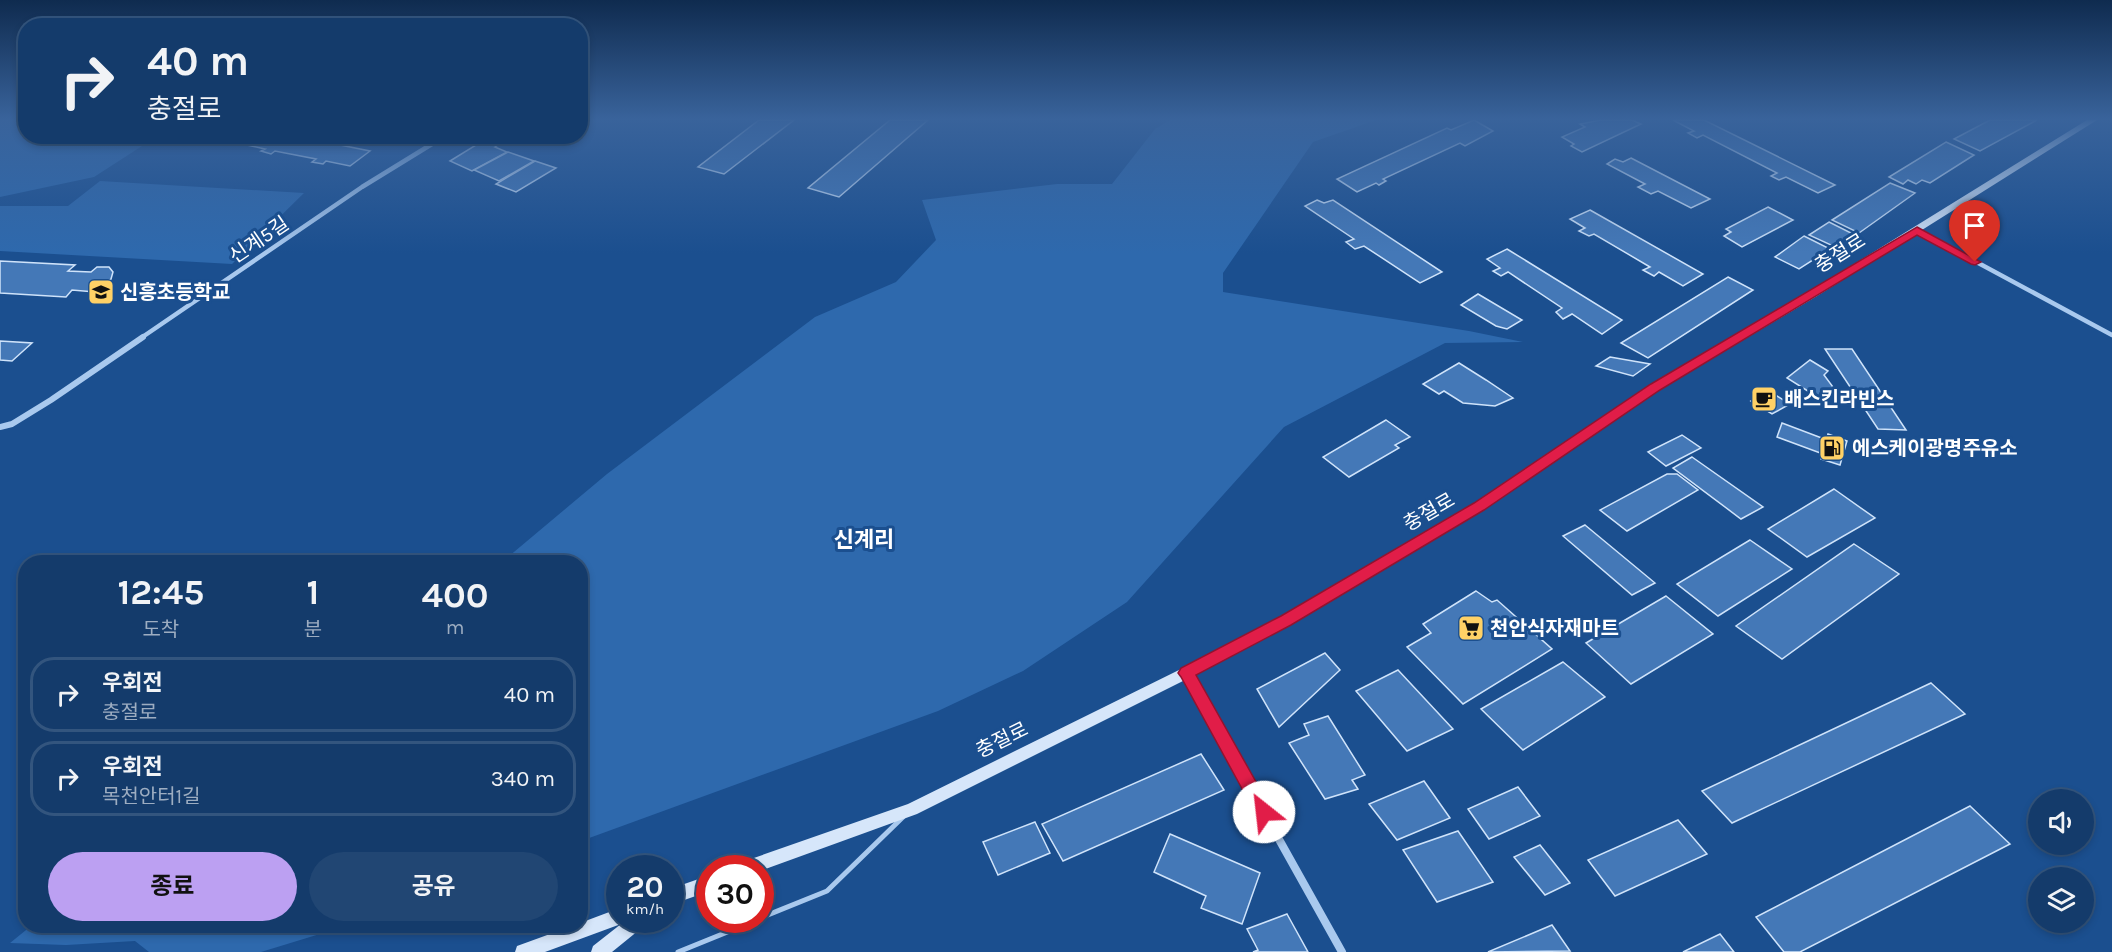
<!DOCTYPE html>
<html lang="ko">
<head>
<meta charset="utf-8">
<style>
  body { margin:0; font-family:Karla,"Noto Sans KR",sans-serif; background:#214673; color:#f1f3f6; height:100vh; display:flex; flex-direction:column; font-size:22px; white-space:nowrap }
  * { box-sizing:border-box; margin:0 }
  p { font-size:20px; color:#9dadc1 }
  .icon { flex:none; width:33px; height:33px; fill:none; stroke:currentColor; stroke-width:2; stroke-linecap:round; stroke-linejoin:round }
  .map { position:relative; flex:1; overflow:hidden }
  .panel { position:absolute; left:18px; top:555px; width:570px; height:378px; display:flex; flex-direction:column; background:#143b6b; border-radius:24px; box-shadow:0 3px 9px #0003,0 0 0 2px #33557e }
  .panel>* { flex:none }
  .top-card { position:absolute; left:18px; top:18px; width:570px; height:126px; border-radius:24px; box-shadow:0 3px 9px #0003,0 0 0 2px #33557e; background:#143b6b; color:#f1f3f6; overflow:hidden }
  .tools { position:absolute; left:2028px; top:789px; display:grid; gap:12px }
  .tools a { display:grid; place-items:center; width:66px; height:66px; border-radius:50%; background:#143b6b; box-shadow:0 3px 9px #0003,0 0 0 2px #33557e; font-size:30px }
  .speed { position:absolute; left:606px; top:855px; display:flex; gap:12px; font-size:30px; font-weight:700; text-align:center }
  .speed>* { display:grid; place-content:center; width:78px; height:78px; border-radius:50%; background:#143b6b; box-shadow:0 3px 9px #0003,0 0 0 2px #33557e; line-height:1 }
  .speed small { font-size:15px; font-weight:400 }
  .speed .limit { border:9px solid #d22; background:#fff; color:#111 }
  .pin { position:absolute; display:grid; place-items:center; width:51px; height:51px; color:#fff; margin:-62px -26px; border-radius:50% 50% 50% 0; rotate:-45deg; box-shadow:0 0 6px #0007 }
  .pin .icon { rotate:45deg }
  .me { position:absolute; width:66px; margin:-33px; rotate:331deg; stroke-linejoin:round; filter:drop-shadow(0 0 4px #0008) }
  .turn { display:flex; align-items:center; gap:21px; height:126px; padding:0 30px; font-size:27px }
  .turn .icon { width:78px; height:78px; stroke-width:2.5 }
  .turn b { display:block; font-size:42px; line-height:51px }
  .eta { display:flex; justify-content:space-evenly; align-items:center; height:102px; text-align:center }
  .eta b { font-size:36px; font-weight:700; line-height:42px }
  .cta { display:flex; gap:12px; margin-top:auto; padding:12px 30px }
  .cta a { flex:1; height:69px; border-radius:36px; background:#bca0f2; color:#111; font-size:24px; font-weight:700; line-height:69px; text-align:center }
  .cta a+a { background:#214673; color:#f1f3f6 }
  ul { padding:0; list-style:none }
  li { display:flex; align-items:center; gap:18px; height:75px; margin:0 12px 9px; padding:0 18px; border:3px solid #33557e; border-radius:24px }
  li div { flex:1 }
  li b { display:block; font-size:22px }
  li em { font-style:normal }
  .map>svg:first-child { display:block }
  .green { fill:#2e69ad }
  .building { fill:#4478b7; stroke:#cfe3fa; stroke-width:1.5 }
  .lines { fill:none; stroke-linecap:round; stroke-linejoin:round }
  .lane { stroke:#a9c9ee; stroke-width:5 }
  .street-far2 { stroke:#a9c9ee; stroke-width:4.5 }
  .street-far1 { stroke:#a9c9ee; stroke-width:6 }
  .street { stroke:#a9c9ee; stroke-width:8 }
  .secondary { fill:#d6e6fa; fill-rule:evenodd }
  .route { fill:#e11d48; stroke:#92132f; stroke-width:1.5 }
  .labels { text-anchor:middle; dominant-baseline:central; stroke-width:6; stroke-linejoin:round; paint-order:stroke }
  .street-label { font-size:20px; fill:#fff; stroke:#1b4f8f }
  .poi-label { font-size:20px; font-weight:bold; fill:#fff; stroke:#1b4f8f; text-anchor:start }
  .quarter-label { font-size:22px; font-weight:bold; fill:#fff; stroke:#1b4f8f }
</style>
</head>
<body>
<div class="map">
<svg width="2112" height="952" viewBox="0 0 2112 952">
  <rect width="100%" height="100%" fill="#1b4f8f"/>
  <g class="green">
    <polygon points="0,120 25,120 26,136 156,137 94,177 0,197"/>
    <polygon points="1170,120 1376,120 1313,142 1223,273 1223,292 1469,331 1523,342 1445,343 1284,427 1127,602 1023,671 938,711 581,841 580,562 502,562 607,474 815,317 896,282 936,240 922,200 1057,184 1112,184 1155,129"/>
    <polygon points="100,181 304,193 232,264 0,251 0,206 68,206"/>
    <polygon points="31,926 346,926 261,952 149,952 135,941 66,945 10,943"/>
  </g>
  <g class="building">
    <polygon points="759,120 794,120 724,174 698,167"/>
    <polygon points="890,120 928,120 839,197 808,188"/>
    <polygon points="1474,120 1493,131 1465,146 1460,143 1383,179 1386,181 1379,185 1376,183 1357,192 1337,179 1447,128 1451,130"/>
    <polygon points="1601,120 1632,120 1641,124 1582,152 1571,146 1574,144 1562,137 1585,127 1580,124"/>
    <polygon points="1673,120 1704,120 1835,185 1818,193 1786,177 1779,180 1771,176 1777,173 1703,135 1697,138 1688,133 1694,131"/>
    <polygon points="1990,120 2037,120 1980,151 1954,139"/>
    <polygon points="208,136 295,136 370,151 350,166 326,161 323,164 312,162 316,159 275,151 271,154 261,151 265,149 224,140 220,143 210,141 215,138"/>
    <polygon points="484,140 498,145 495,147 507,152 472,171 450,161"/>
    <polygon points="1946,142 1974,155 1930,183 1922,180 1916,184 1908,180 1903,184 1889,177"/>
    <polygon points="508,152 534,161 499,181 474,170"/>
    <polygon points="1631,158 1710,199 1691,208 1658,191 1651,194 1638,187 1645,184 1607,164 1615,159 1623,162"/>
    <polygon points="535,161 556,168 516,192 496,184"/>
    <polygon points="1890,183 1915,193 1859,233 1832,220"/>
    <polygon points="1317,200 1324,203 1333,200 1442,272 1420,283 1364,246 1355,249 1346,242 1354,239 1305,206"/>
    <polygon points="1768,207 1793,220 1742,247 1724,236 1731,232 1726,229"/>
    <polygon points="1590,210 1703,274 1683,286 1659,272 1654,276 1643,270 1650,267 1594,234 1589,236 1579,231 1585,228 1570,219"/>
    <polygon points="1829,222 1855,235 1842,243 1838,242 1833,246 1809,235"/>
    <polygon points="1804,236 1830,249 1799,269 1775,257"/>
    <polygon points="1507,249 1622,320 1602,334 1572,314 1563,319 1556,312 1562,308 1508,272 1501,276 1493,271 1500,268 1487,259"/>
    <polygon points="0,261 75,265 68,271 91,272 97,267 109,267 113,272 111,279 95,292 72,290 66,297 0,293"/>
    <polygon points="1728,277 1753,290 1648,358 1621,343"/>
    <polygon points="1478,294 1522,320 1507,329 1496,326 1461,305"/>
    <polygon points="0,341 32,343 12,361 0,360"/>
    <polygon points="1825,349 1852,349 1906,430 1878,429"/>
    <polygon points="1610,357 1650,364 1633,376 1596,366"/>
    <polygon points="1810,360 1828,371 1824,375 1833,387 1819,398 1787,378"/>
    <polygon points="1459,363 1486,380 1513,398 1495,406 1463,403 1444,391 1439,394 1423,384"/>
    <polygon points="1769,391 1790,404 1772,414 1751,401"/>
    <polygon points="1386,420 1410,437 1395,445 1399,448 1349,477 1323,457"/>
    <polygon points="1782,423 1827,440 1823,454 1777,437"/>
    <polygon points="1828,434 1847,441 1840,465 1821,459"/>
    <polygon points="1682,435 1701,448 1666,466 1648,452"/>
    <polygon points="1692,457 1763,507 1741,519 1673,468"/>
    <polygon points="1667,474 1677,474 1698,490 1627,531 1600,510"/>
    <polygon points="1834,489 1875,518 1807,557 1768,529"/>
    <polygon points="1585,525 1655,583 1632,595 1563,536"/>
    <polygon points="1750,540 1792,569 1718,616 1677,584"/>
    <polygon points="1854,544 1899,574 1782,659 1736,626"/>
    <polygon points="1476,591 1492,602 1497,600 1552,649 1463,704 1407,647 1431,633 1423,624"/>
    <polygon points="1666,596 1713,634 1631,684 1586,643"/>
    <polygon points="1325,653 1340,670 1279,727 1257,689"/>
    <polygon points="1563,662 1605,697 1523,750 1481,709"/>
    <polygon points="1398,670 1453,729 1407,751 1356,691"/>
    <polygon points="1931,683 1965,714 1732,823 1702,791"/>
    <polygon points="1328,716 1365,775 1352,780 1358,789 1325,799 1289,743 1309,735 1304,724"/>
    <polygon points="1201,754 1224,790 1063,861 1042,824"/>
    <polygon points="1424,781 1450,818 1397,840 1369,804"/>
    <polygon points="1518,787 1540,816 1489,839 1468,809"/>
    <polygon points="1970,806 2010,844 1800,952 1784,952 1756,917"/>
    <polygon points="1678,820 1707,854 1615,896 1588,860"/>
    <polygon points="1035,822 1050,853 998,875 983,842"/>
    <polygon points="1458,831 1493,882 1437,902 1403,850"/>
    <polygon points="1170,834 1260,873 1242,924 1201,908 1206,896 1154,872"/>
    <polygon points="1540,845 1570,883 1545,895 1514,857"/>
    <polygon points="1287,914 1308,952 1253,952 1258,950 1247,929"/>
    <polygon points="1552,925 1570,951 1488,952"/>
    <polygon points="1720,934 1734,952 1683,952"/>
  </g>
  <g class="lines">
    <g class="lane">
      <polyline points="760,918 827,891 903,817"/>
      <polyline points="678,952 757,920"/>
    </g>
    <g class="street-far2">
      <polyline points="1917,230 2112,335"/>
      <polyline points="141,338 362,187 445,136"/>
    </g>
    <polyline class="street-far1" points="0,427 12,424 51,400 143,337"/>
    <polyline class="street" points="1186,673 1342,952"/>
    <g class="secondary">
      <polygon points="2087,120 2097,120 1817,296 1659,390 1483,510 1291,624 1191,677 917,814 760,871 760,868 740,868 742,863 748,860 908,804 1181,669 1281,616 1475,504 1651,384 1809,292"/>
      <polygon points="710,875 710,891 670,905 670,889"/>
      <polygon points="620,908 620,920 646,920 644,926 612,952 591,952 593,946 621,924 545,952 515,952 517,946 572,926 580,926 580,923"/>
    </g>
  </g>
  <linearGradient id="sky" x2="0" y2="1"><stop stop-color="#0f2b4f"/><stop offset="0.47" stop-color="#39639b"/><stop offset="1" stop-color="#39639b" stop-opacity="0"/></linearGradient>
  <rect width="2112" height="253" fill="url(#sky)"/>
  <polygon class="route" points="1917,227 1981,262 1975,265 1971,264 1917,235 1660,390 1484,510 1291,625 1196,675 1273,812 1270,818 1264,820 1258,818 1181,677 1178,673 1181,668 1281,616 1474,503 1651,384"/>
  <defs>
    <symbol id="school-square" viewBox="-11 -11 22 22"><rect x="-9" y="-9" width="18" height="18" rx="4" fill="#ffd166" stroke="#1b4f8f"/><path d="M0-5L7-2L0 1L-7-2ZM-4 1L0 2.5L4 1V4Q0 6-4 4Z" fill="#111"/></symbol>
    <symbol id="cafe-square" viewBox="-11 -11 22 22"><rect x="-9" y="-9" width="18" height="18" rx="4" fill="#ffd166" stroke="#1b4f8f"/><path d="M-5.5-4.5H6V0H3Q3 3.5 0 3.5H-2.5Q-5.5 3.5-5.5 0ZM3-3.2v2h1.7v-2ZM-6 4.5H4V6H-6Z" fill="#111"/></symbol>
    <symbol id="fuel-square" viewBox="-11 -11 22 22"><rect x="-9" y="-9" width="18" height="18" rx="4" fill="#ffd166" stroke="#1b4f8f"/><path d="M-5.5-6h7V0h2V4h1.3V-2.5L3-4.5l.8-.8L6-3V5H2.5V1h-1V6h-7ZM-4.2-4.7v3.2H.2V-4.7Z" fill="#111"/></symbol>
    <symbol id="supermarket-square" viewBox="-11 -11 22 22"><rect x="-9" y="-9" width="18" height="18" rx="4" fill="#ffd166" stroke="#1b4f8f"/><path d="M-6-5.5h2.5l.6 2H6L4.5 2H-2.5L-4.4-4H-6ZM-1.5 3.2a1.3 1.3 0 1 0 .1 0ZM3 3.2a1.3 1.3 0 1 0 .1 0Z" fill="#111"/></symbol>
  </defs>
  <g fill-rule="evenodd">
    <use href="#school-square" x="86" y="277" width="30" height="30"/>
    <use href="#cafe-square" x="1749" y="384" width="30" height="30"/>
    <use href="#fuel-square" x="1817" y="433" width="30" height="30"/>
    <use href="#supermarket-square" x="1456" y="613" width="30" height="30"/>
  </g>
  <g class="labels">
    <g class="street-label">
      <text transform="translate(259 240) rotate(-34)">신계5길</text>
      <text transform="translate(1840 253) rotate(-32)">충절로</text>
      <text transform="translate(1429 512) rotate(-30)">충절로</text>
      <text transform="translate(1002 740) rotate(-26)">충절로</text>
    </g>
    <g class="poi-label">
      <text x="120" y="292">신흥초등학교</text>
      <text x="1784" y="399">배스킨라빈스</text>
      <text x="1852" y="448">에스케이광명주유소</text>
      <text x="1490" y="628">천안식자재마트</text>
    </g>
    <g class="quarter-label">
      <text x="864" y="540">신계리</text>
    </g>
  </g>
</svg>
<div class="tools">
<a><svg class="icon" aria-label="sound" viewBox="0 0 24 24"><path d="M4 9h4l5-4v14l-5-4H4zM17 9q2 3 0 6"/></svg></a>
<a><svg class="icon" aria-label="layers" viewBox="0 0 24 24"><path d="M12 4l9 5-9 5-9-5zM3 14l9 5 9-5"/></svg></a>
</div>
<div class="speed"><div>20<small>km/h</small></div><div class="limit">30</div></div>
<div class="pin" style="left:1975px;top:262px;background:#d93025"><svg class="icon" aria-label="arrive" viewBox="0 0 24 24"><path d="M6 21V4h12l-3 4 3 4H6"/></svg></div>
<svg class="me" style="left:1264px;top:812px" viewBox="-20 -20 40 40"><circle r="19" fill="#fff"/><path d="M0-13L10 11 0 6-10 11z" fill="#e11d48"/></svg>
<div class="top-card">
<div class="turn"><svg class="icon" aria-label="right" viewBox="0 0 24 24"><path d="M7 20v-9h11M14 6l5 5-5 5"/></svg><div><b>40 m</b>충절로</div></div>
</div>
<section class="panel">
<div class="eta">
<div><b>12:45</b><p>도착</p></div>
<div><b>1</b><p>분</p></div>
<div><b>400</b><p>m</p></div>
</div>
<ul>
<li><svg class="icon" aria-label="right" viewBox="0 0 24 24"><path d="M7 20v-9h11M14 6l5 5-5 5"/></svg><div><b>우회전</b><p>충절로</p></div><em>40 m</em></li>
<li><svg class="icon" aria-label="right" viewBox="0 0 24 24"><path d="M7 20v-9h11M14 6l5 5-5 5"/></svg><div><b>우회전</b><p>목천안터1길</p></div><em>340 m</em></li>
</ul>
<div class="cta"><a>종료</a><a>공유</a></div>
</section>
</div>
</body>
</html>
